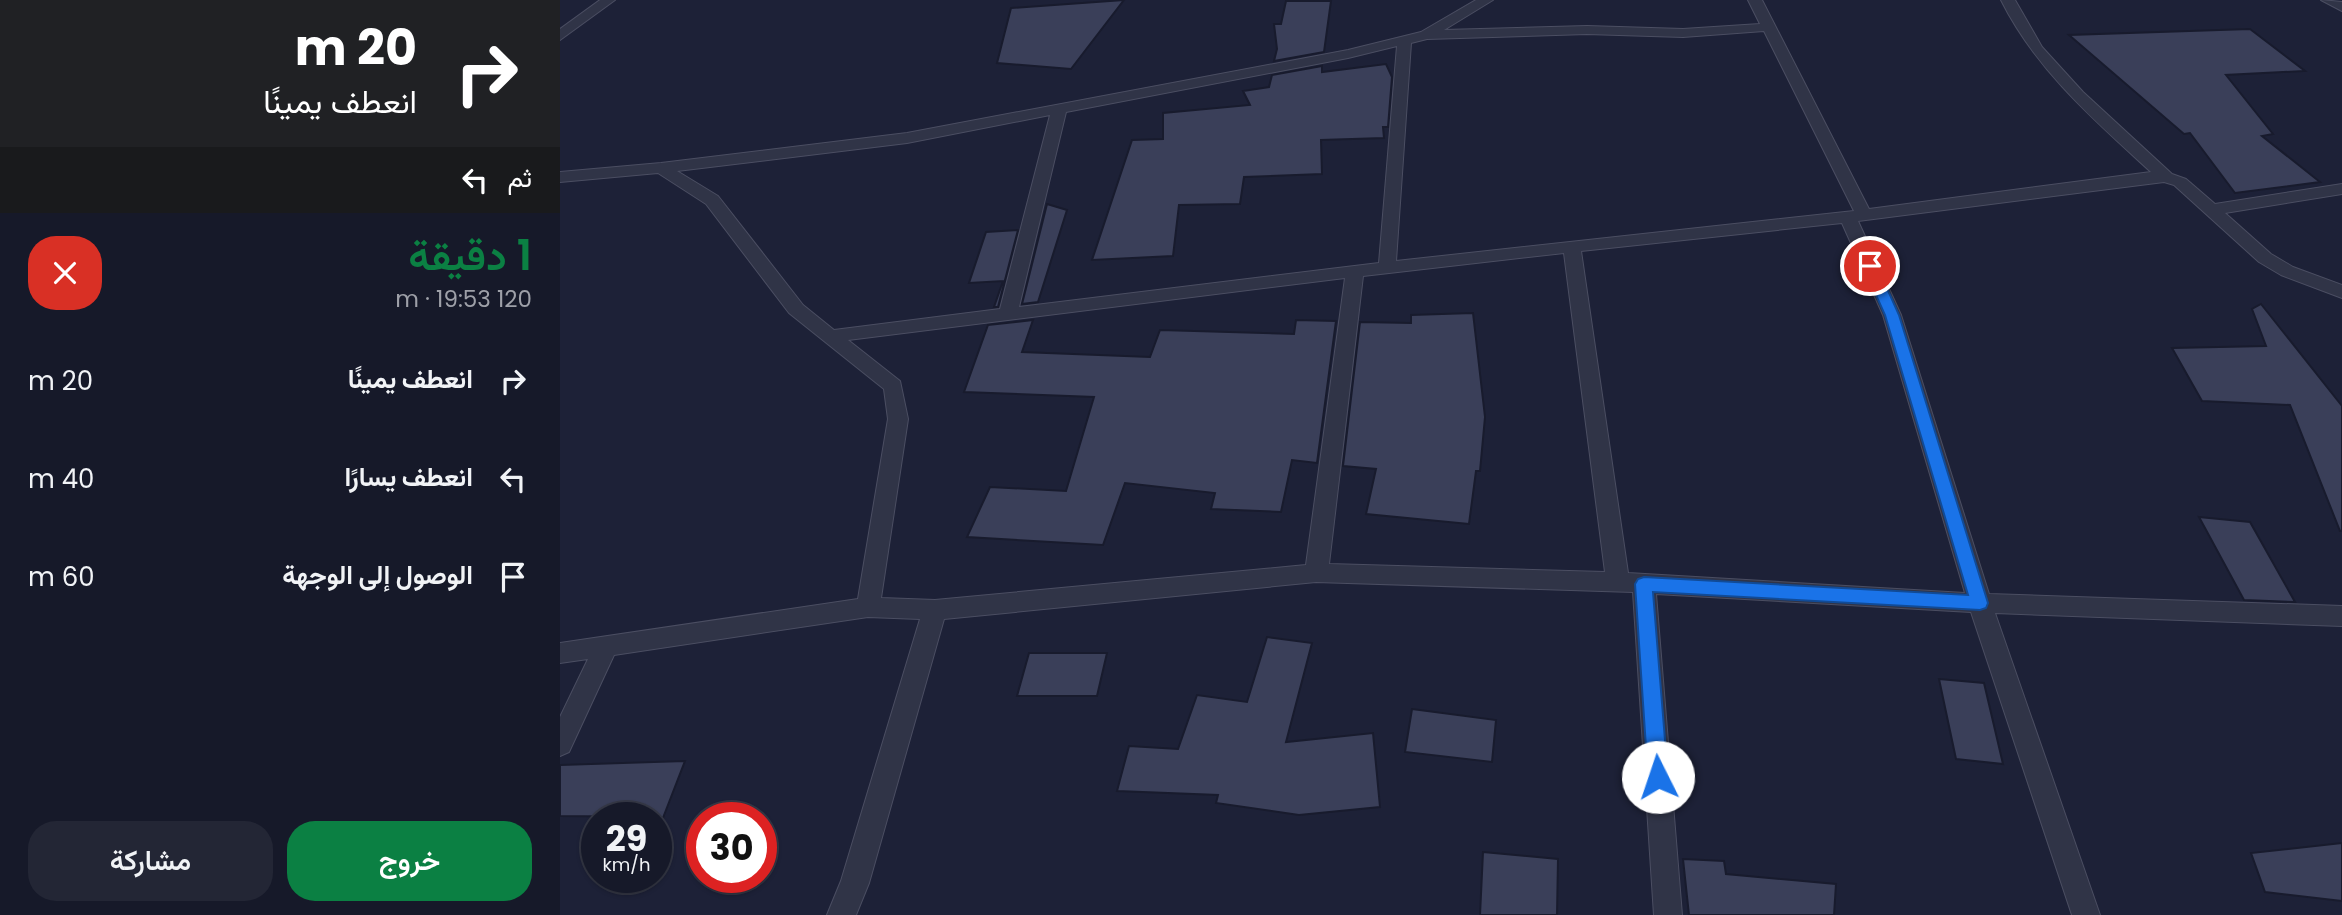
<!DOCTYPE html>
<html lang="ar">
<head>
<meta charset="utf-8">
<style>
  body { margin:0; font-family:Poppins,Vazirmatn,sans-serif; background:#232635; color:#f1f3f6; direction:rtl; height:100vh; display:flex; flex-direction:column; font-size:26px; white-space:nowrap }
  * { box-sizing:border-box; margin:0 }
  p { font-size:23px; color:#9ea0a8 }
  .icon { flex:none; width:38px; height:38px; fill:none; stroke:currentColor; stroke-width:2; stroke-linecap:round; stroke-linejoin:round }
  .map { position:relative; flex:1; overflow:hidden; direction:ltr }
  .details { display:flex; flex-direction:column; background:#161929; width:560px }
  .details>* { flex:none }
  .banner { background:#202124; color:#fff; overflow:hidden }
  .speed { position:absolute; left:21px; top:802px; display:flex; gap:14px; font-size:35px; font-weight:700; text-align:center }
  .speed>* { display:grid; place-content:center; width:91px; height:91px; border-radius:50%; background:#161929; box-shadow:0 2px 5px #0004,0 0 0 2px #353846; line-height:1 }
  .speed small { font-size:18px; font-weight:400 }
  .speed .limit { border:10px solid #d22; background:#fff; color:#111 }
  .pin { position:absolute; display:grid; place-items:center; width:60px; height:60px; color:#fff; margin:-30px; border:4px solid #fff; border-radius:50%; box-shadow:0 2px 7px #0007 }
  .me { position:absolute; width:77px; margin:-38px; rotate:356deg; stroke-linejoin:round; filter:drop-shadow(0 0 5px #0008) }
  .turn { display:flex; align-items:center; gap:24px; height:147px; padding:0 28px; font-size:32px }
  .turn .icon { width:91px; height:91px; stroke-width:2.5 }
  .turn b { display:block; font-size:49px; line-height:60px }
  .then { display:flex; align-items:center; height:66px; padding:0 28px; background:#0003; gap:14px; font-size:26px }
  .round { display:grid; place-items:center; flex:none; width:74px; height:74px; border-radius:28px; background:#232635 }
  .overview { display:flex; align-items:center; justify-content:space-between; height:119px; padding:0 28px }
  h1 { font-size:42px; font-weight:600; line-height:52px; color:#0b8043 }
  .action { display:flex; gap:14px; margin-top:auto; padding:14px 28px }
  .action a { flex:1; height:80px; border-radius:28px; background:#0b8043; color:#fff; font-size:28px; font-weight:600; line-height:80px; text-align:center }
  .action a+a { background:#232635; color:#f1f3f6 }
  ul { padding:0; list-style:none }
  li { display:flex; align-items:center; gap:21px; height:98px; padding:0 28px }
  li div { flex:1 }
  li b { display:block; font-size:26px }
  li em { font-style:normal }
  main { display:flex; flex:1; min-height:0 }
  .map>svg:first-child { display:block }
  .building { fill:#3a3f59; stroke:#181b2d; stroke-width:2 }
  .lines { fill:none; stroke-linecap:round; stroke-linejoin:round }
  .minor-casing { stroke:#4b4e62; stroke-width:2 }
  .minor { fill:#303447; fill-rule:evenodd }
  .route { fill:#1a73e8; stroke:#114b97; stroke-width:2 }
</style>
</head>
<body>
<main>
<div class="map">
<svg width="1782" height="915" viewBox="0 0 1782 915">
  <rect width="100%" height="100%" fill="#1d2137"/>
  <g class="building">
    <polygon points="564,0 511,69 437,63 451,8"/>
    <polygon points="726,1 771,1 764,52 714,61 717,49 714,24 721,24"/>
    <polygon points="1690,29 1745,71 1666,75 1713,134 1702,136 1760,182 1675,193 1630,133 1624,134 1509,35"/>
    <polygon points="826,64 832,77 828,127 823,127 824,138 761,140 762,174 684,177 680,204 619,205 613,256 532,260 572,140 603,139 603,113 690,105 683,91 709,87 712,75 762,66 762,72"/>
    <polygon points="487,204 507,210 478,302 462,304"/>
    <polygon points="458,230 438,307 434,307 443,281 409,283 426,232"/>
    <polygon points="1701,304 1782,406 1782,531 1780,531 1730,405 1642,401 1612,348 1706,346 1692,309"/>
    <polygon points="913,313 925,417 920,471 916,471 909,524 806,514 816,469 783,466 800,322 851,323 851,315"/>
    <polygon points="473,320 462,352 590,357 600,330 734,334 736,320 776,321 757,463 732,460 721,512 651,509 655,493 565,483 543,545 407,537 430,487 506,491 534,397 404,392 428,325"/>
    <polygon points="1639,517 1690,522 1735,602 1684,600"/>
    <polygon points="707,637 752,643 726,742 813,733 820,807 739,815 656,803 658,795 557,791 569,746 618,749 637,695 687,702"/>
    <polygon points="469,653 547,653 537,696 457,696"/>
    <polygon points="1379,679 1424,683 1443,764 1396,759"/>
    <polygon points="852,709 936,720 932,762 845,752"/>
    <polygon points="125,761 96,836 96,817 0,816 0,765"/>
    <polygon points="1782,843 1782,901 1705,892 1691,853"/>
    <polygon points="923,852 998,859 997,915 920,915"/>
    <polygon points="1123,859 1164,861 1166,874 1276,884 1274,915 1129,915"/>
  </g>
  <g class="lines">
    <defs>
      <g id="minor">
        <polygon points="40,0 55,0 0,40 0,29"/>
        <path d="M916,0H933L884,30L1027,26L1123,29L1200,24L1188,0H1202L1309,209L1591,172C1534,120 1476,70 1441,0H1455L1482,47L1523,92L1612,174L1626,179L1655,204L1782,184V194L1665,213L1711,254L1733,267L1782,285V298L1721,275L1699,262L1614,185L1604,182L1298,221L1341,315L1429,594L1782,606V626L1435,613L1540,915H1512L1411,612L1096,594L1122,915H1094L1073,592L756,582L384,619L309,883L296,915H267L281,881L360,619L308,617L54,655L9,752L0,756V717L28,659L0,663V643L298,599L328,419L324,389L229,313L146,204L98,173L0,182V172L101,163L347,133L788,50L861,32ZM1204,31L1294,211L836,261L851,43L867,39L1027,34L1123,37ZM837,46L819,263L459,307L506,112L788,58ZM490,115L440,309L274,330L243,305L158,196L117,171L347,143ZM1282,223L1323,315L1405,593L1068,573L1021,251ZM1004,253L1045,572L769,564L803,276ZM785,278L746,565L375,600L321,598L348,419L340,381L288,340Z"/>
        <polygon points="1761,0 1782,2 1782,11"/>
      </g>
    </defs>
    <use href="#minor" class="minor-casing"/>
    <use href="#minor" class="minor"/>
  </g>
  <polygon class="route" points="1310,262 1317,266 1339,315 1428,603 1426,608 1420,610 1093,592 1108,777 1105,784 1098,786 1091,784 1088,777 1075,584 1078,579 1084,577 1408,595 1325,315 1303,266"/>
</svg>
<div class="speed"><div>29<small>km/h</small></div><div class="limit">30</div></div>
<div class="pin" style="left:1310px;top:266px;background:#d93025"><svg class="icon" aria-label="arrive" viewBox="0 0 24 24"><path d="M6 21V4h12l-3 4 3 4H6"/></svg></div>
<svg class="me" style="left:1098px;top:777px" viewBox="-20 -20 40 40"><circle r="19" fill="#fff"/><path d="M0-13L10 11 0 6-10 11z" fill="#1a73e8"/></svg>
</div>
<section class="details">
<div class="banner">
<div class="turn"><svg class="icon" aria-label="right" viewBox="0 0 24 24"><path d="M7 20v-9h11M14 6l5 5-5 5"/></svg><div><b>20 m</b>انعطف يمينًا</div></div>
<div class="then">ثم<svg class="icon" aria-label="left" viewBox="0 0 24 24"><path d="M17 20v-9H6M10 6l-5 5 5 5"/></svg></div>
</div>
<div class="overview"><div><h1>1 دقيقة</h1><p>120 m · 19:53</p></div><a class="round" style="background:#d93025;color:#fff"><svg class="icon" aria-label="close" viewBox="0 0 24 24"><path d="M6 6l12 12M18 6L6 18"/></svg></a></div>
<ul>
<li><svg class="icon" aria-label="right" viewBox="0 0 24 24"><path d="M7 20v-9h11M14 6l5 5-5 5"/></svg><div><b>انعطف يمينًا</b></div><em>20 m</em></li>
<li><svg class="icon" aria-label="left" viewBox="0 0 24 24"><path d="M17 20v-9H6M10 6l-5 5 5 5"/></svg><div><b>انعطف يسارًا</b></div><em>40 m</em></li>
<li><svg class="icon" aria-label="arrive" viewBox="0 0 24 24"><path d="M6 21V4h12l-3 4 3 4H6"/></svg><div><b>الوصول إلى الوجهة</b></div><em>60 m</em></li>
</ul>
<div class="action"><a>خروج</a><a>مشاركة</a></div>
</section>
</main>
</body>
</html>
